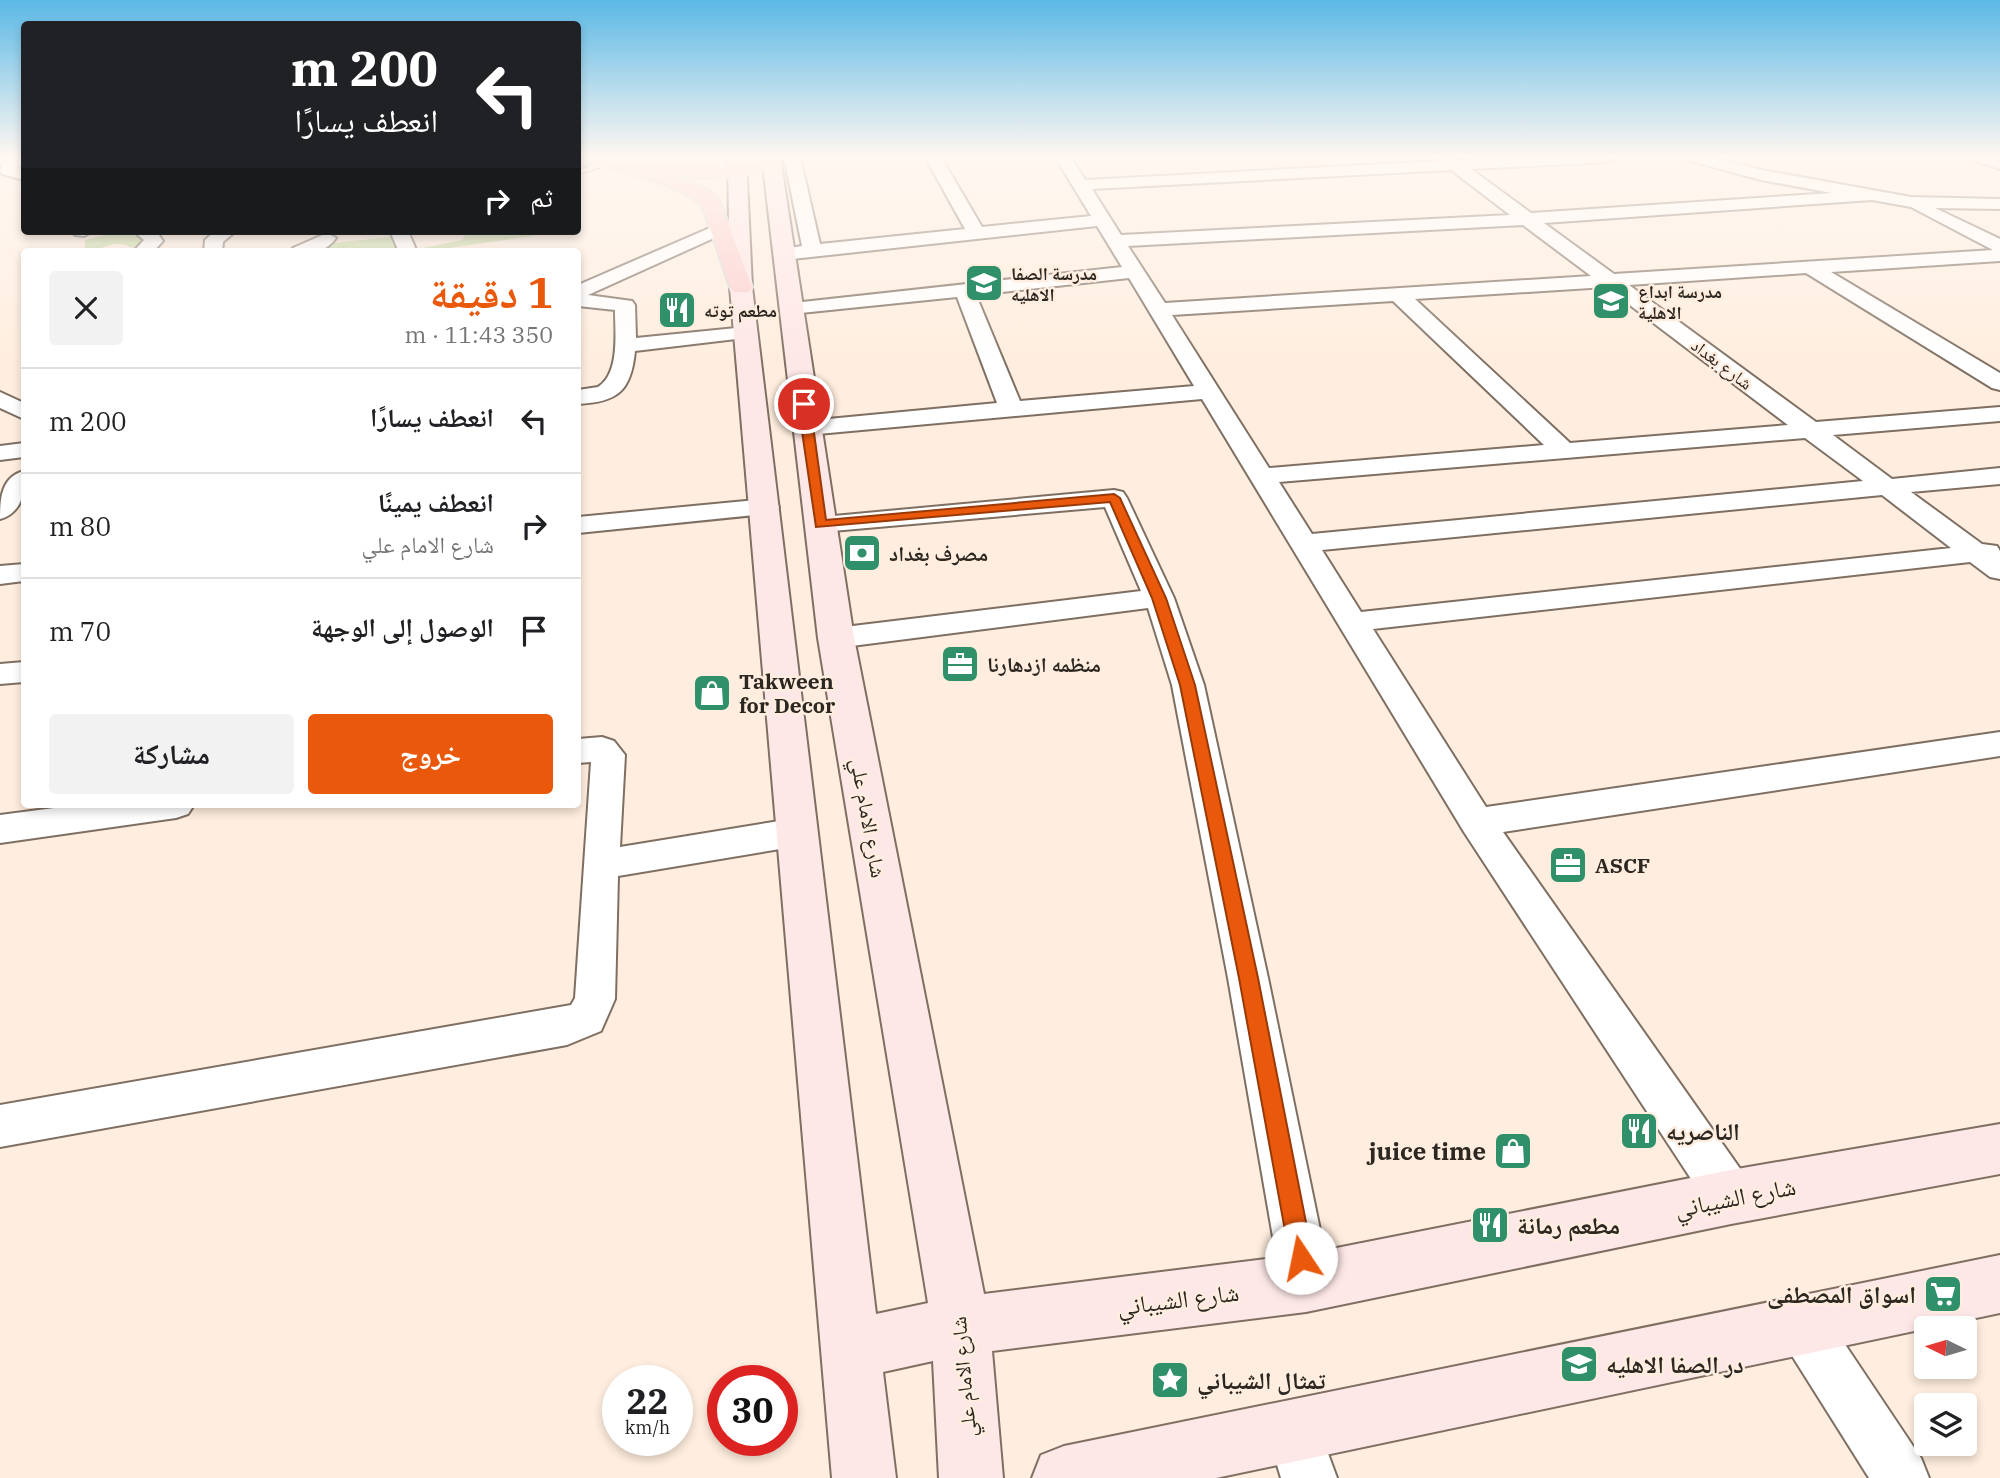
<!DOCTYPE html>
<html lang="ar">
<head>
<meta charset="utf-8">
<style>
  body { margin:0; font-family:"IBM Plex Serif","Noto Naskh Arabic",serif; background:#f2f2f2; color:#202124; direction:rtl; height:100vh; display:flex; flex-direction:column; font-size:26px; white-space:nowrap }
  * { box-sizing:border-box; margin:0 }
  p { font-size:23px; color:#757577 }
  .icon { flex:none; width:38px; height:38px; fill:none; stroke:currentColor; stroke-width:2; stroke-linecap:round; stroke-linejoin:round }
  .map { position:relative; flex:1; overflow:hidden; direction:ltr }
  .side { position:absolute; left:21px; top:248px; width:560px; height:560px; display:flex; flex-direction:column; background:#fff; border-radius:7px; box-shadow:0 4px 10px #0003; direction:rtl }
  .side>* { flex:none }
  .banner { position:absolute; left:21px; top:21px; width:560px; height:214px; border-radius:7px; box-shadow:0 4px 10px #0003; direction:rtl; background:#202124; color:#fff; overflow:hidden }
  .needle { width:46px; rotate:275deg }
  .fabs { position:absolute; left:1914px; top:1316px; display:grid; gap:14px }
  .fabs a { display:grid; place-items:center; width:63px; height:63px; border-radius:7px; background:#fff; box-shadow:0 4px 10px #0003; font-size:35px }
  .speed { position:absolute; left:602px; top:1365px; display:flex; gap:14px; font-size:35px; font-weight:700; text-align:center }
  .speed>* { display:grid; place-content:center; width:91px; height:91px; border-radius:50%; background:#fff; box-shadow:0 4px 10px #0003; line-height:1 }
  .speed small { font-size:18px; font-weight:400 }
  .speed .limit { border:10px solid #d22; background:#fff; color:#111 }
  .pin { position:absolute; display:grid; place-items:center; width:60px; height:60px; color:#fff; margin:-30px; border:4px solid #fff; border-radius:50%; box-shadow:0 2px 7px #0007 }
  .me { position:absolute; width:77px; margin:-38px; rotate:349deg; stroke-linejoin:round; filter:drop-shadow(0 0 5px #0008) }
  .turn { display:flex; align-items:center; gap:24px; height:147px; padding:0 28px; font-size:32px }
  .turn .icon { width:91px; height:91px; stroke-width:2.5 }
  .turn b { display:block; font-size:49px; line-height:60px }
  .then { display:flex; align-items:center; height:66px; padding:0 28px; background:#0003; gap:14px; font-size:26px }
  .round { display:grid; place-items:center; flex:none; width:74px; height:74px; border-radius:7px; background:#f2f2f2 }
  .headline { display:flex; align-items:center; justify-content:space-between; height:119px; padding:0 28px }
  h1 { font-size:42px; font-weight:700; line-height:52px; color:#ea580c }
  .action { display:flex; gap:14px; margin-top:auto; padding:14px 28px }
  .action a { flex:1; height:80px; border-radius:7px; background:#ea580c; color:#fff; font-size:28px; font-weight:700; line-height:80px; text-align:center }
  .action a+a { background:#f2f2f2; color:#202124 }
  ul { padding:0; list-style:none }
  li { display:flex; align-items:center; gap:21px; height:105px; padding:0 28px; border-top:2px solid #e0e0e0 }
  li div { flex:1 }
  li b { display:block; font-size:26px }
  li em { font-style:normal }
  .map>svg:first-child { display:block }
  .green { fill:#c7da9f }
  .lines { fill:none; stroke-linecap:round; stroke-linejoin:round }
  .lane-casing { stroke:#7e6f62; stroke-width:3 }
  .street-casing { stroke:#7e6f62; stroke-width:4 }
  .secondary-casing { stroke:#7e6f62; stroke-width:4 }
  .primary-casing { stroke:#d9d8d7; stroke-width:4 }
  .lane { fill:#fff; fill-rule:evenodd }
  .street { fill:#fff; fill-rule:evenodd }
  .secondary { fill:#fee7e7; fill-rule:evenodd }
  .primary { fill:#fccfce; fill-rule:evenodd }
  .route { fill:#ea580c; stroke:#983908; stroke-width:2 }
  .labels { text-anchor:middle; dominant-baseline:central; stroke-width:5; stroke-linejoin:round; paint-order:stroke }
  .far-poi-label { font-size:18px; font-weight:bold; fill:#2d2721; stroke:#ffeedf; text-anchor:start }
  .far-street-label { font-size:18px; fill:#2d2721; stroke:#ffeedf }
  .poi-label { font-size:21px; font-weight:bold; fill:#2d2721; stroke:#ffeedf; text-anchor:start }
  .street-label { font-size:21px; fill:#2d2721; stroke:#ffeedf }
  .near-poi-label { font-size:24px; font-weight:bold; fill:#2d2721; stroke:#ffeedf; text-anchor:start }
  .near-street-label { font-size:24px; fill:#2d2721; stroke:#ffeedf }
</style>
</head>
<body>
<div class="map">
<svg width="2000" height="1478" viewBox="0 0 2000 1478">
  <rect width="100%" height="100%" fill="#ffeedf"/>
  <g class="green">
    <polygon points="457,231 544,231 547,234 422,252 423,248 462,240 465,236"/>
    <path d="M117,232L140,236L142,244L139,249C131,248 127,244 118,244C106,244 97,252 85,252V240Z"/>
    <polygon points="392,237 399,252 314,252 331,243"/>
  </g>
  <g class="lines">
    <defs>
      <polygon id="lane" points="606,161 613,163 578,174 578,170"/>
      <g id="street">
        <polygon points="14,157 24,157 24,164 17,168 24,170 24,180 2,174 0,171 3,163"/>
        <path d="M784,157H800L820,244L965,229L925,157H941L982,227L1091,216L1055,157H1071L1085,180L1439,161L1436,157H1454L1458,160L1524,157H1616L1608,162L1471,169L1531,213L1832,193L1761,180L1687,160L1685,157H1710L1762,170L1911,197L2000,199V209L1935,208L2000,239V261L1831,272L2000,373V390L1992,388L1806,273L1629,285L1816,422L2000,407V421L1833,435L1892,479L2000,468V484L1911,492L1982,544L1997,546L2000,551V579L1990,577L1970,562L1373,629L1486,807L2000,732V756L1503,832L1748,1180L1754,1197L1748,1214L1731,1220L1714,1214L1464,832L1202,399L807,435L799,433L795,428L799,423L807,421L997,403L957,297L791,314L784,312L781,308L784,304L1122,267L1097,226L783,260L776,258L774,254L776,250L802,246ZM1451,170L1510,215L1121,235L1092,189ZM1872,200L1911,207L1993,250L1614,274L1544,223ZM1523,225L1591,276L1165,303L1128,246ZM1129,278L1194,386L1020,401L976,295ZM1606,287L1788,425L1570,443L1415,299ZM1393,301L1544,445L1269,468L1172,315ZM1805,438L1863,481L1312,534L1279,482ZM1882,495L1951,548L1361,612L1322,550Z"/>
        <path d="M719,224L728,229L725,233L588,295L632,301L635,305L636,338L746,327L753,329L757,333L753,337L635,351C631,392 617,402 578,404V390L598,387C620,373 615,333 615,310L578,306V285Z"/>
        <polygon points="72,231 93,231 84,236 75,235"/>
        <polygon points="133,231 156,231 163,241 153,252 133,252 144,240"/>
        <polygon points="215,231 236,231 223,242 222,252 204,252 205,240"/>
        <polygon points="390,231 408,231 417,252 399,252"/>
        <path d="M327,233L336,238C324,255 309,252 291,252L293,248Z"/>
        <polygon points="0,392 24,403 24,419 0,408"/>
        <polygon points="24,443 24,457 0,460 0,446"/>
        <path d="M24,471C26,491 22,513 0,519C0,499 1,477 24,471Z"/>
        <polygon points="1114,490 1123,492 1127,498 1174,598 1204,685 1268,978 1331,1283 1323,1300 1306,1308 1289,1300 1281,1283 1228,978 1172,685 1148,608 836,648 825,645 821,638 825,631 836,628 1141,591 1105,507 821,532 812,530 808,524 812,518"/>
        <polygon points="766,499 775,501 779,507 775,513 578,533 578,517"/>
        <polygon points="24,564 24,581 0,584 0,566"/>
        <polygon points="24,662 24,682 0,684 0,664"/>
        <polygon points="602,737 614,741 625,755 620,847 798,818 811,822 816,832 811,842 798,846 618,876 615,999 601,1031 567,1045 0,1147 0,1105 571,1005 575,998 591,762 578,763 578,739"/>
        <polygon points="77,805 194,805 188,814 176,818 0,843 0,815"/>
        <polygon points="1802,1300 1820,1307 1921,1458 1929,1478 1869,1478 1784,1343 1777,1325 1784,1307"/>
        <polygon points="1294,1405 1313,1413 1337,1478 1281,1478 1267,1432 1275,1413"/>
      </g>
      <g id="secondary">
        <polygon points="728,157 746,157 752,287 876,1314 928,1303 818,638 762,157 780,157 854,638 984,1294 1306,1254 1731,1170 2000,1124 2000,1174 1731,1224 1306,1312 992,1351 1003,1478 939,1478 933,1361 883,1372 896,1478 832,1478 730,287"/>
        <polygon points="1973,157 2000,157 2000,169 1975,161"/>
        <polygon points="2000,1255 2000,1313 1216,1478 1032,1478 1041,1455 1064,1446"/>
      </g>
      <path id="primary" d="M580,157H608L656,170L658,165L665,163C687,166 711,168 733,165C750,163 759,157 777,157C761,182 702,179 676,176L712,192L720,202L752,287L749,292H733L730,287L703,207C686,185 611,169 582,161Z"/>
    </defs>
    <use href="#lane" class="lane-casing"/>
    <use href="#street" class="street-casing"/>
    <use href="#secondary" class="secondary-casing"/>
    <use href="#primary" class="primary-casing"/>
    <use href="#lane" class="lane"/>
    <use href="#street" class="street"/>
    <use href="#secondary" class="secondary"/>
    <use href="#primary" class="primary"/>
  </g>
  <linearGradient id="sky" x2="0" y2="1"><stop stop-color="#5bb9e6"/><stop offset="0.43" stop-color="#fff7f1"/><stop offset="1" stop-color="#fff7f1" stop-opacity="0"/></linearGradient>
  <rect width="2000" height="364" fill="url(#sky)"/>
  <polygon class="route" points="804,401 810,404 826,520 1114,494 1120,498 1166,598 1195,685 1258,978 1313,1258 1310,1266 1301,1270 1293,1266 1290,1258 1239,978 1180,685 1152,598 1110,502 816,527 798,404"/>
  <defs>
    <symbol id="university-square" viewBox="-11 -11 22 22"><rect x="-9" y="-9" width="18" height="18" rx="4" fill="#2f906a" stroke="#ffeedf"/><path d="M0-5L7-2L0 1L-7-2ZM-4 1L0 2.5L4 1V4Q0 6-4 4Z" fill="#fff"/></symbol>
    <symbol id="school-square" viewBox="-11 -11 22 22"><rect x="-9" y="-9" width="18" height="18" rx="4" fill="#2f906a" stroke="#ffeedf"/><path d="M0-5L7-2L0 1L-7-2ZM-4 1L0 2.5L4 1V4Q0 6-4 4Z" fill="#fff"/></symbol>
    <symbol id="restaurant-square" viewBox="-11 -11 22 22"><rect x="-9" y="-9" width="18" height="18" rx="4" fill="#2f906a" stroke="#ffeedf"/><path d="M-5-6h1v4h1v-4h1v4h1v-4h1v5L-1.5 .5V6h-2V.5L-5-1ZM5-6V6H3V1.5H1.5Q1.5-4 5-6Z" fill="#fff"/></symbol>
    <symbol id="bank-square" viewBox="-11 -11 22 22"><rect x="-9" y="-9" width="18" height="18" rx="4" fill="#2f906a" stroke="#ffeedf"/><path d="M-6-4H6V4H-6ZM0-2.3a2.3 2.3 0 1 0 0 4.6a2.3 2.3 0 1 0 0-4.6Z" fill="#fff"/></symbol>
    <symbol id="office-square" viewBox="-11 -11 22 22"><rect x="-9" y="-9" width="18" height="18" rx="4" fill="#2f906a" stroke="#ffeedf"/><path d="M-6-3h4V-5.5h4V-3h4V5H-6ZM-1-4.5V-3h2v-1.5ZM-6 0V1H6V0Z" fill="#fff"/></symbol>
    <symbol id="shop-square" viewBox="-11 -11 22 22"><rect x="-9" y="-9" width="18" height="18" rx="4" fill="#2f906a" stroke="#ffeedf"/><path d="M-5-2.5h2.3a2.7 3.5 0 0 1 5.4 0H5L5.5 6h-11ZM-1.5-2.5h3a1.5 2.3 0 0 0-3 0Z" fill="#fff"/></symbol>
    <symbol id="supermarket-square" viewBox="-11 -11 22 22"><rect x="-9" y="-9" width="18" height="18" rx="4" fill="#2f906a" stroke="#ffeedf"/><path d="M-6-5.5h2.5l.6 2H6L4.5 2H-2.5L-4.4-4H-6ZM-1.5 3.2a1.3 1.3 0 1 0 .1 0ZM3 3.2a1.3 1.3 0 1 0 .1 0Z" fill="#fff"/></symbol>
    <symbol id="sight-square" viewBox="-11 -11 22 22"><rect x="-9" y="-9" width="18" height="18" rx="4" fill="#2f906a" stroke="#ffeedf"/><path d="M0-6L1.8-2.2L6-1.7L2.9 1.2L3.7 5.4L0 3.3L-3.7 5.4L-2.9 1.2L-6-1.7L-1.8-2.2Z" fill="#fff"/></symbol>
  </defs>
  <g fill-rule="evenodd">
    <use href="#university-square" x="962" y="261" width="44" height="44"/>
    <use href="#school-square" x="1589" y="279" width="44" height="44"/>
    <use href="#restaurant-square" x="655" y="288" width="44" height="44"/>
    <use href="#bank-square" x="840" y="531" width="44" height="44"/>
    <use href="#office-square" x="938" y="642" width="44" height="44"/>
    <use href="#shop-square" x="690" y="671" width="44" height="44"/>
    <use href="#office-square" x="1546" y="843" width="44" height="44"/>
    <use href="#restaurant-square" x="1617" y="1109" width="44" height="44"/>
    <use href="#shop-square" x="1491" y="1129" width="44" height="44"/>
    <use href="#restaurant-square" x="1468" y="1203" width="44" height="44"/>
    <use href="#supermarket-square" x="1921" y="1272" width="44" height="44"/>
    <use href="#school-square" x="1557" y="1342" width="44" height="44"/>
    <use href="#sight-square" x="1148" y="1358" width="44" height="44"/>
  </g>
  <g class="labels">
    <g class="far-poi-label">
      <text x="1011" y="273">مدرسة الصفا<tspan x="1011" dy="21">الاهليه</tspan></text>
      <text x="1638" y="291">مدرسة ابداع<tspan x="1638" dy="21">الاهلية</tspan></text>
      <text x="704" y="310">مطعم توته</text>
    </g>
    <g class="far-street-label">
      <text transform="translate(1722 364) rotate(37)">شارع بغداد</text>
    </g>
    <g class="poi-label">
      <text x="889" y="553">مصرف بغداد</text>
      <text x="987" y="664">منظمه ازدهارنا</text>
      <text x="739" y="681">Takween<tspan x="739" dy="24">for Decor</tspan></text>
      <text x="1595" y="865">ASCF</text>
    </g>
    <g class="street-label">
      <text transform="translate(869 818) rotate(80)">شارع الامام علي</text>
      <text transform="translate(963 1377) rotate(-95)">شارع الامام علي</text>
    </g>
    <g class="near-poi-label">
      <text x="1666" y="1131">الناصريه</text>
      <text x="1486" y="1151" text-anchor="end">juice time</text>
      <text x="1517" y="1225">مطعم رمانة</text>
      <text x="1916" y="1294" text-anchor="end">اسواق المصطفى</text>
      <text x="1606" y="1364">در الصفا الاهليه</text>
      <text x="1197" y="1380">تمثال الشيباني</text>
    </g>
    <g class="near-street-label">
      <text transform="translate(1735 1197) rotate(-11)">شارع الشيباني</text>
      <text transform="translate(1178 1299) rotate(-7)">شارع الشيباني</text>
    </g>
  </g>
</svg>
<div class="fabs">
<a><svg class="needle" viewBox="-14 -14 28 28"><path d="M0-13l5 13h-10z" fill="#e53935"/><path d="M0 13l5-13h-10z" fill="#757577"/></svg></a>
<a><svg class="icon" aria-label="layers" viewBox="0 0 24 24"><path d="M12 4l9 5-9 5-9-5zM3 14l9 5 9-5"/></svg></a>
</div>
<div class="speed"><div>22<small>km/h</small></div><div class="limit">30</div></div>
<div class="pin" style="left:804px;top:404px;background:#d93025"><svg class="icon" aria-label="arrive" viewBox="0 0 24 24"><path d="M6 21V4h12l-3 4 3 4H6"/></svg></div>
<svg class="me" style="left:1301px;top:1258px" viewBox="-20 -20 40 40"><circle r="19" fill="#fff"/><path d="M0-13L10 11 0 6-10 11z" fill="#ea580c"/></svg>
<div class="banner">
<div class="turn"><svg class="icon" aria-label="left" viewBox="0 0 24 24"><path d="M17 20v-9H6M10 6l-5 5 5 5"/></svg><div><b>200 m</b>انعطف يسارًا</div></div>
<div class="then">ثم<svg class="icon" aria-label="right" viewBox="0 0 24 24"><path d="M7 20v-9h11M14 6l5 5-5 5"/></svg></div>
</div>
<section class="side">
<div class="headline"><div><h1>1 دقيقة</h1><p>350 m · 11:43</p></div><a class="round"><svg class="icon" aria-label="close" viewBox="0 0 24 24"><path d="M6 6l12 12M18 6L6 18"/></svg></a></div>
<ul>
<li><svg class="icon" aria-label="left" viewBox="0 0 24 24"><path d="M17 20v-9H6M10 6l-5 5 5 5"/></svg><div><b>انعطف يسارًا</b></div><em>200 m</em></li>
<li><svg class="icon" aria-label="right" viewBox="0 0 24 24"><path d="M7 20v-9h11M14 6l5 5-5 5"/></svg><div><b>انعطف يمينًا</b><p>شارع الامام علي</p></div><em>80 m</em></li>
<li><svg class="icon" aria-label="arrive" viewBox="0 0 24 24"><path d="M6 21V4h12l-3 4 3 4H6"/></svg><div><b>الوصول إلى الوجهة</b></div><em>70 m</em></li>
</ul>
<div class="action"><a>خروج</a><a>مشاركة</a></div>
</section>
</div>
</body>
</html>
